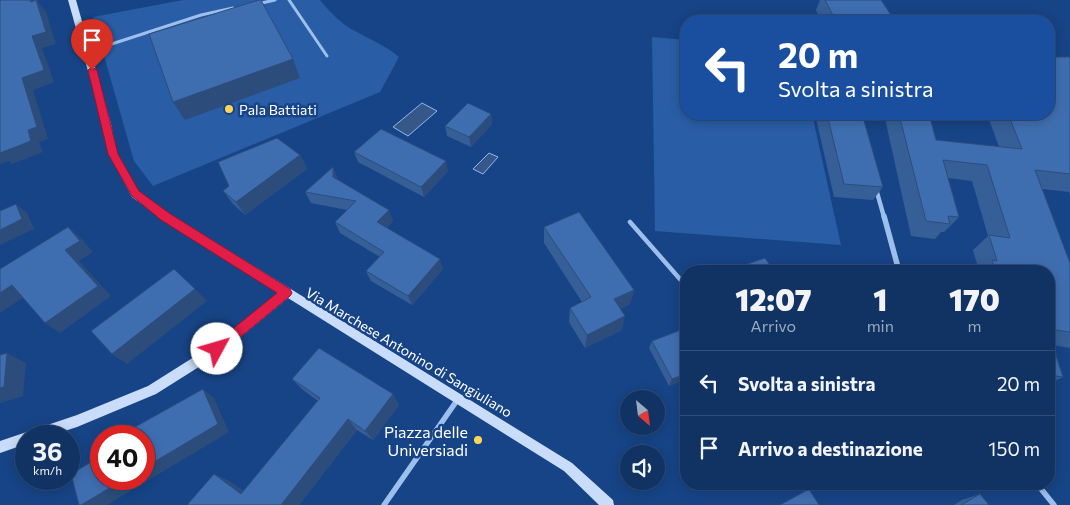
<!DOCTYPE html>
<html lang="it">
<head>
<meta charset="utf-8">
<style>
  body { margin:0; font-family:Commissioner,sans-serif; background:#1e3f6d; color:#f1f3f6; height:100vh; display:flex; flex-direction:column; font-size:19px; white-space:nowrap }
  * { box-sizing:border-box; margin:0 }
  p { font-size:16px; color:#9caabf }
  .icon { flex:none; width:28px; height:28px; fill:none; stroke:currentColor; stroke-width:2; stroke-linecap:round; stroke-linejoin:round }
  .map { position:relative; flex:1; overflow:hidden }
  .panel { position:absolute; left:680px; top:265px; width:375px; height:225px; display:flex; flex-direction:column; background:#113364; border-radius:20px; box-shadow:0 2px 12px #0003,0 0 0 1px #304e78 }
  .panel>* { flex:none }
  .hud { position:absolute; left:680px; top:15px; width:375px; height:105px; border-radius:20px; box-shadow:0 2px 12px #0003,0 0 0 1px #304e78; background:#1a4fa0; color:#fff; overflow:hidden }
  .needle { width:32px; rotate:152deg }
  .controls { position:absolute; left:620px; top:390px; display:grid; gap:10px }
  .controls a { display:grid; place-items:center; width:45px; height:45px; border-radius:50%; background:#113364; box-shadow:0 2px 12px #0003,0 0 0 1px #304e78; font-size:25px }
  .speed { position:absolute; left:15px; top:425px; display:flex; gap:10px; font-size:25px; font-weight:700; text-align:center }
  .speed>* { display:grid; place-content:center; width:65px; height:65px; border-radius:50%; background:#113364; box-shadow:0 2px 12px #0003,0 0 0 1px #304e78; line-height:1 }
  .speed small { font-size:12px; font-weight:400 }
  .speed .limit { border:8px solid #d22; background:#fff; color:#111 }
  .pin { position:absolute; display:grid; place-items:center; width:42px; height:42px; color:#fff; margin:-51px -21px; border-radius:50% 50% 50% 0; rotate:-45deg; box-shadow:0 0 5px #0007 }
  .pin .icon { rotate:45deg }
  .me { position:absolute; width:55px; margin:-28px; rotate:51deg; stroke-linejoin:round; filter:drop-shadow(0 0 4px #0008) }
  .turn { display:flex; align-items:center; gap:18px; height:105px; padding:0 15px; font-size:22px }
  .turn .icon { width:65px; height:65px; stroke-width:2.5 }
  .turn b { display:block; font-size:35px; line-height:42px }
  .eta { display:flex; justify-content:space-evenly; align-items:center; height:85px; text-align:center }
  .eta b { font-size:30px; font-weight:800; line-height:35px }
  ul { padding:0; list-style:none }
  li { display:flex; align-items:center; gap:15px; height:65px; padding:0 15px; border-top:1px solid #304e78 }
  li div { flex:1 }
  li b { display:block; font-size:19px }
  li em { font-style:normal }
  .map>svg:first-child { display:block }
  .green { fill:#295da5 }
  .water { fill:#365889; stroke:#8eb9f0 }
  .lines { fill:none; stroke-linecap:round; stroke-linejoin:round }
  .lane-far1 { stroke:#9cbfed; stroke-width:3 }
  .lane { stroke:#9cbfed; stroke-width:4.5 }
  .street-far1 { stroke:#9cbfed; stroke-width:4.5 }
  .street { stroke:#9cbfed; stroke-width:5.5 }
  .secondary { fill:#c9ddfa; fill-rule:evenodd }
  .wall { fill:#365f97 }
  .shaded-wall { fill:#2c4d7b }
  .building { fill:#3f6eb0; stroke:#2c4d7b }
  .route { fill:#e11d48; stroke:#92132f }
  .poi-dot { fill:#ffd459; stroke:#174486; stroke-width:2 }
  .labels { text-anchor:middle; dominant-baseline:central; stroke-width:5; stroke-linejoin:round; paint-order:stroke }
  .poi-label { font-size:14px; fill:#fff; stroke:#174486; text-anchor:start }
  .street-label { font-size:14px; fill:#fff; stroke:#174486 }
  .near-poi-label { font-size:16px; fill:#fff; stroke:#174486; text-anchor:end }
</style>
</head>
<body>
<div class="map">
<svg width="1070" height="505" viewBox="0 0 1070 505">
  <rect width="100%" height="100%" fill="#174486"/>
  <g class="green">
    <path d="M183,0H320C330,12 341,24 355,31C371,40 386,46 399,57L380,92L153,186L134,161L93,17Z"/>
    <polygon points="652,37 686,40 686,114 812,114 841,245 655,231"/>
  </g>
  <g class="water">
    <polygon points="422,103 437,111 408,136 393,127"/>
    <polygon points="489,153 498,157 483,174 473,169"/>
  </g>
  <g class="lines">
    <g class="lane-far1">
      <polyline points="289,0 327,56"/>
      <polyline points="257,4 275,0"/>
      <polyline points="87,52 201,15 233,8"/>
    </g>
    <polyline class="lane" points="630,222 686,286"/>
    <polyline class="street-far1" points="876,189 884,217"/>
    <g class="street">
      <polyline points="884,216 899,271"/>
      <polyline points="1037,484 1054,505"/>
      <polyline points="384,505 458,399"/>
    </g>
    <polygon class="secondary" points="68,0 76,0 111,124 117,154 138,191 168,213 572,463 613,500 614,505 599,505 564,471 288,298 221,353 156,394 77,427 49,436 26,436 26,444 0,453 0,441 77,415 148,386 213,345 279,292 162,219 132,197 109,154 103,124"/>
  </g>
  <g class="wall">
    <polygon points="820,0 881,0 895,21 821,21 816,10"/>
    <polygon points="1049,57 1070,57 1070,196 1069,192 1042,189 1070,263 1070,348 1053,345 1063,377 1049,384 1049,271 979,271 973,250 988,236 972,181 948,178 959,217 944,232 941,232 935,239 911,236 884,114 929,114 936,140 999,147 987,114 1049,114"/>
    <polygon points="491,114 492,124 471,147 447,136 445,126"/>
    <polygon points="815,114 862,114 883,187 873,200 834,197"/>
    <polygon points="354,152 448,171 424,197 358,162"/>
    <polygon points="300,155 307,169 245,215 233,204 223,191"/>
    <polygon points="333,167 338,180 393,221 386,228 443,269 412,305 371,281 366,271 380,257 340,233 335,222 347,210 311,203 305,192"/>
    <polygon points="544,227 634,290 630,304 620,309 622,330 585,348 569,322 570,308 582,302 544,243"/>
    <polygon points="686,328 686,379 669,386 649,348 652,341"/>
    <polygon points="292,379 399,405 373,440 357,430 299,505 187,505 214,474 230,482 243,491 318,401 303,390"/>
    <polygon points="980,494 989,505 954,505 962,500"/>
  </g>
  <g class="shaded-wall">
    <polygon points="30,0 38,0 38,2 46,12 56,44 42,48 54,82 33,90 48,139 39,142 43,152 12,164 9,161 0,164 0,150 28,130 22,78 32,36"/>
    <polygon points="293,59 300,78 185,120 173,102"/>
    <polygon points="491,114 492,124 471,147 469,137"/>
    <polygon points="300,155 307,169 245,215 236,202"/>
    <polygon points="446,161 448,171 424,197 421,187"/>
    <polygon points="333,167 338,179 338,188 333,177"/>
    <polygon points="16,204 27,213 34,229 0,245 0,230"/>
    <polygon points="389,210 393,221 381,233 377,222"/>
    <polygon points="68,227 81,238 93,252 79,261 111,296 60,333 45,323 65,250"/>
    <polygon points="440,259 443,269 412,305 408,296"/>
    <polygon points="12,285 27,295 0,313 0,293"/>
    <polygon points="195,289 207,301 127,364 112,354"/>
    <polygon points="634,290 630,304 611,314 614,299"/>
    <polygon points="625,316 622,330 585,348 587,335"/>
    <polygon points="7,353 26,363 23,396 0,403 0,388"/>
    <polygon points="686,374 686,379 669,386 672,379"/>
    <polygon points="203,389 214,398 229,432 107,505 81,505 125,479 144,479 144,468"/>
    <polygon points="393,394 399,405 373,440 365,431"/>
    <polygon points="348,419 357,430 299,505 281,505"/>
    <polygon points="214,474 230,482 256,501 241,494"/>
  </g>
  <g class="building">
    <polygon points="0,0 30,0 31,2 36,0 46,32 32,36 44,70 22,78 37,127 28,130 31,141 0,153"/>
    <polygon points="259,0 261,0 293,59 173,102 149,34"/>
    <polygon points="825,0 881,0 895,21 836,21"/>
    <polygon points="999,17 1002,21 932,21 931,19"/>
    <polygon points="1049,57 1070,57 1070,174 1035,170 1070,263 1070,332 1049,329 1049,271 995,271 992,260 997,261 989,235 1010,238 987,165 943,160 959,217 948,216 950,224 926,221 899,114 929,114 936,140 1022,149 1008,114 1049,114 1049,73 1052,74 1049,69"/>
    <polygon points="468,103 491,114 469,137 445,126"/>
    <polygon points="827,114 862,114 883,187 844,184"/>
    <polygon points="381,129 446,161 421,187 354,152"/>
    <polygon points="277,138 300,155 236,202 223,191 229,186 218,162"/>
    <polygon points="333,167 333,177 389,210 377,222 440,259 408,296 366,271 384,252 335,222 356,201 305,192"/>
    <polygon points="16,204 22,219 0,230 0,211"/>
    <polygon points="579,212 634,290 614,299 625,316 587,335 570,308 591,297 544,227"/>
    <polygon points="68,227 80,241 65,250 98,286 45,323 12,285 0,293 0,269"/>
    <polygon points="765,258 774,271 727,271"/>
    <polygon points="174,269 195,289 112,354 91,331"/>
    <polygon points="686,328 686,374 672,379 652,341"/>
    <polygon points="1049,334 1063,377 1049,375"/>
    <polygon points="319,348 393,394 365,431 348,419 281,505 187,505 214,474 241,494 320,398 292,379"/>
    <polygon points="7,353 4,387 0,388 0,355"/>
    <polygon points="203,389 218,424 144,468 144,436 119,436"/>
    <polygon points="101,446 101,455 99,448"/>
    <polygon points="101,456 101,479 125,479 81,505 79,505 71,474"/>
    <polygon points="809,489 819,505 780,505"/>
    <polygon points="980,494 989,505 961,505"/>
  </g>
  <polygon class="route" points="92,67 97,70 118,154 139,191 169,213 290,289 292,293 290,296 221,353 217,354 213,353 211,349 213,345 277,293 161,220 132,196 108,154 88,70"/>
  <g class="poi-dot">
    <circle cx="229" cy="109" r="5"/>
    <circle cx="478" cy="440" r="5"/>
  </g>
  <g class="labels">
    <g class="poi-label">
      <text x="239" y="109">Pala Battiati</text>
    </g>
    <g class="street-label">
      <text transform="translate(409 352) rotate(31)">Via Marchese Antonino di Sangiuliano</text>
    </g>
    <g class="near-poi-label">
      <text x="468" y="431">Piazza delle<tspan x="468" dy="18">Universiadi</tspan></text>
    </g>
  </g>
</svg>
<div class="controls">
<a><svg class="needle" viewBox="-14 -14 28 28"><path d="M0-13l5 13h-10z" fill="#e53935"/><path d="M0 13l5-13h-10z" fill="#9caabf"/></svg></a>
<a><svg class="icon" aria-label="sound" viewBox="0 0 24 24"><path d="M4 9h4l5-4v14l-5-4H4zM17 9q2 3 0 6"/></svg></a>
</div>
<div class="speed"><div>36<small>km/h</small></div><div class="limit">40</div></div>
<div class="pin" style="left:92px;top:70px;background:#d93025"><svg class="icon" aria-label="arrive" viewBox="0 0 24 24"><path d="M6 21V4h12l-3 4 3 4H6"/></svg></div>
<svg class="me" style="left:217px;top:349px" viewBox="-20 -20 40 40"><circle r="19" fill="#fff"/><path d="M0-13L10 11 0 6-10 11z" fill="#e11d48"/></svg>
<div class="hud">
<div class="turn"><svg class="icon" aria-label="left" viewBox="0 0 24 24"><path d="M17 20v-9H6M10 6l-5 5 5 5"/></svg><div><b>20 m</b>Svolta a sinistra</div></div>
</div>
<section class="panel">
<div class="eta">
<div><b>12:07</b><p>Arrivo</p></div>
<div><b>1</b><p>min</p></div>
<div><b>170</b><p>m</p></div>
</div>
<ul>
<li><svg class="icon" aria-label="left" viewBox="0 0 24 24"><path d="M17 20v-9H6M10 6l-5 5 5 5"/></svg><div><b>Svolta a sinistra</b></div><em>20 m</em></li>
<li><svg class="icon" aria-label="arrive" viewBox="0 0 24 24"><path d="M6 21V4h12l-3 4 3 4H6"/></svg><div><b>Arrivo a destinazione</b></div><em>150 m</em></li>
</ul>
</section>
</div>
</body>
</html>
